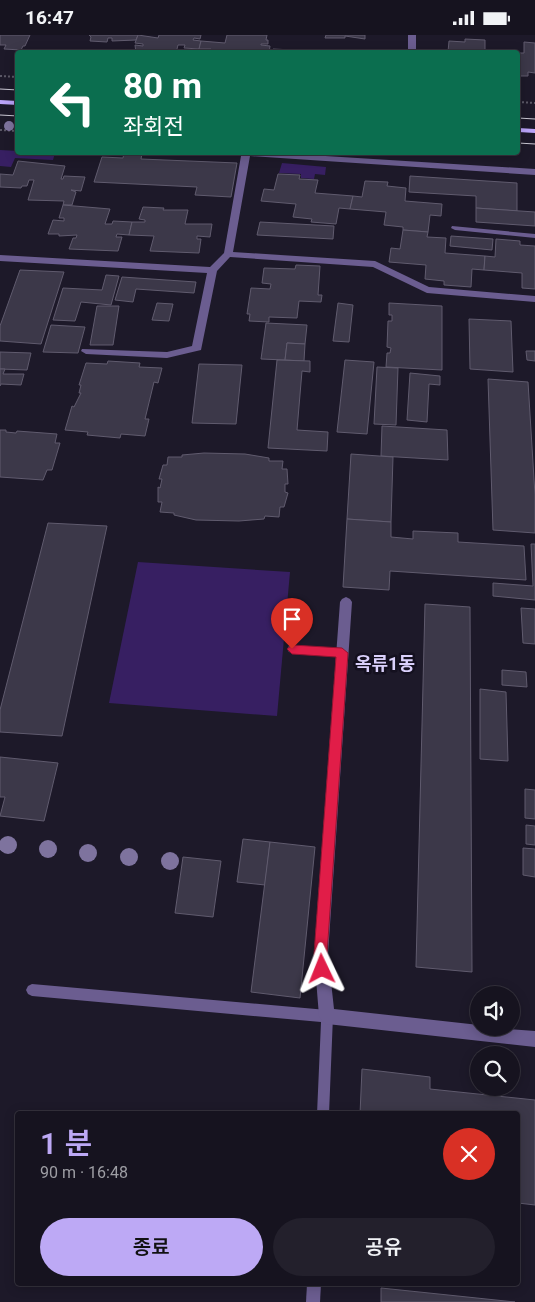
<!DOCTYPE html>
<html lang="ko">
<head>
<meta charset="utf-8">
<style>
  body { margin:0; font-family:Roboto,"Noto Sans KR",sans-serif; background:#23202c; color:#f1f3f6; height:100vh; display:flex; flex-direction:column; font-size:19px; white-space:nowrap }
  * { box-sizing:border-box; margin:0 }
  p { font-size:16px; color:#9e9ea4 }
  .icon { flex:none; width:28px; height:28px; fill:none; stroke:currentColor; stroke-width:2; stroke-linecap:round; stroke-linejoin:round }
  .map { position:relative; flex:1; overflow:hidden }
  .side { position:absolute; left:15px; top:1076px; width:505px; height:175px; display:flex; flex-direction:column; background:#16131f; border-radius:5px; box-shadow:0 2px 12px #0003,0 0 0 1px #35323d }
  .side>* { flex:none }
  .top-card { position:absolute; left:15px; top:15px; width:505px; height:105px; border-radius:5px; box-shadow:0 2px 12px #0003,0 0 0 1px #35323d; background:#0b6e4f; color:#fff; overflow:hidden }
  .controls { position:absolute; left:470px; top:951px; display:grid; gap:10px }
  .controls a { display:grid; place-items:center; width:50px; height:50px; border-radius:50%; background:#16131f; box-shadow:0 2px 12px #0003,0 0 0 1px #35323d; font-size:25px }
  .pin { position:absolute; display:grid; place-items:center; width:42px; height:42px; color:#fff; margin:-51px -21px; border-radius:50% 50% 50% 0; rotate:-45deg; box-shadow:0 0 5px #0007 }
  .pin .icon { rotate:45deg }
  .me { position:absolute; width:55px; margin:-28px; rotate:358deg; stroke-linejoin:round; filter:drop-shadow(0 0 4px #0008) }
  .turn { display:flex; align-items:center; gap:18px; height:105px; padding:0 25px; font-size:22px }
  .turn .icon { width:65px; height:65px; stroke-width:2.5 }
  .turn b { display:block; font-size:35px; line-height:42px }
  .round { display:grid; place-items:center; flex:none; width:52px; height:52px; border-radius:26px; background:#23202c }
  .headline { display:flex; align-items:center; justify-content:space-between; height:85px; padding:0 25px }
  h1 { font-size:30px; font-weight:600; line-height:38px; color:#bda9f5 }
  .button { display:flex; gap:10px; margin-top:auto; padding:10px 25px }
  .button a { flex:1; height:58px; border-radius:30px; background:#bda9f5; color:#111; font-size:20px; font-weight:600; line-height:58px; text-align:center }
  .button a+a { background:#23202c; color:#f1f3f6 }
  .status { display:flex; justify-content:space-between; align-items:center; height:35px; padding:0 25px; background:#16131f; direction:ltr }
  .status svg { height:14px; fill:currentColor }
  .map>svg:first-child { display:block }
  .green { fill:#371f62 }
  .building { fill:#3c3849; stroke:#605b6e }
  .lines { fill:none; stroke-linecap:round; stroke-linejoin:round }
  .path { stroke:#5c5967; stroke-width:2; stroke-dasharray:2 2; stroke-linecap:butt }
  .service { fill:#6b5d90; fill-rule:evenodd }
  .minor { fill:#6b5d90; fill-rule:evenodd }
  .primary { fill:#baa3f8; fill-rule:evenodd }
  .tram { stroke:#cac7d3; stroke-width:1 }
  .tree { fill:#7e739e }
  .route { fill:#e11d48; stroke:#92132f }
  .labels { text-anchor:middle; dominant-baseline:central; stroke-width:5; stroke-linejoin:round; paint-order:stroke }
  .quarter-label { font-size:18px; font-weight:bold; fill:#dad0fb; stroke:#14101f }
</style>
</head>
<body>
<div class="status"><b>16:47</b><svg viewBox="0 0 49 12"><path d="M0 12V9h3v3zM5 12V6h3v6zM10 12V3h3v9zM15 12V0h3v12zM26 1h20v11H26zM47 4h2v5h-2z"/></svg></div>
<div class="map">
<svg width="535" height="1267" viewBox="0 0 535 1267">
  <rect width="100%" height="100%" fill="#1d1929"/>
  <g class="green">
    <polygon points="0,115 55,118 53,125 15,123 11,132 0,131"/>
    <polygon points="282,128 326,132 325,140 315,139 314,144 301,143 301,139 279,138"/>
    <polygon points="138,527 290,537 277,681 109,668"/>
  </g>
  <g class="building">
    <polygon points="0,0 30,0 25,11 23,11 21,15 4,14 6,10 0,10"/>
    <polygon points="89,0 138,0 136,5 112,6 112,3 108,3 107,7 90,6 91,2"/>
    <polygon points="138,0 158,3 159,0 201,0 200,4 194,3 193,5 201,6 199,14 184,13 185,10 178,10 176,18 136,18 135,10 143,11 143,9 135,8"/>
    <polygon points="227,0 267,0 266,5 268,5 268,9 261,9 261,10 270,11 269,18 246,16 245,18 203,18 203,16 210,16 211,14 199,14 201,6 225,8"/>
    <polygon points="326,0 365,0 365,4 345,1 345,3 325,3"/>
    <polygon points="465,4 485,5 485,16 496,18 419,18 419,15 448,17 449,6 465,7"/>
    <polygon points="524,7 535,8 535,38 528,37 528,41 518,41 518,18 524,18"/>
    <polygon points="273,14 353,18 273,18"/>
    <polygon points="124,118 142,119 141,124 237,128 231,162 195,160 197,152 94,147 102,122 123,123"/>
    <polygon points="18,126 65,131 61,144 63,144 64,141 85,142 81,156 71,155 76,157 72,170 63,170 64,166 28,165 34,145 29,145 27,151 22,151 21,153 0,152 0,139 13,140"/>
    <polygon points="278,139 300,140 299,144 318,145 315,158 353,161 350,174 339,173 336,189 311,187 312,184 293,182 296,169 261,166 264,154 274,155"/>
    <polygon points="410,141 517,148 517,176 476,173 476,161 409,157"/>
    <polygon points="365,146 388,147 387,151 406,153 405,166 442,169 441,181 430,180 428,197 403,195 403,192 384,190 386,177 350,174 353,161 362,162"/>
    <polygon points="63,170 110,174 105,189 112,189 113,186 132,187 129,200 117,199 116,202 122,202 118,216 69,214 73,203 76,203 77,200 59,201 59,199 48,199 53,185 64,186 64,183 59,183"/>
    <polygon points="143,172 164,173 163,175 188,175 185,189 212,189 210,202 197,201 197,204 201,204 199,218 150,216 154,201 129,200 132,187 145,187 145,185 139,184"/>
    <polygon points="476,173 535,177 535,191 476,187"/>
    <polygon points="260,187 334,191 333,204 257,200"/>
    <polygon points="403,195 428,197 427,202 446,203 445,218 485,221 484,235 472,234 471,252 444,250 444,246 425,244 426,230 389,227 391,213 400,214"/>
    <polygon points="451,201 493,204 492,215 450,211"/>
    <polygon points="496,204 520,206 520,210 535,211 535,254 522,253 522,238 484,235 485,221 495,222"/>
    <polygon points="296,230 320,231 318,260 322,260 321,267 299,266 297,283 269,282 269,287 249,286 250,279 247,279 251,253 270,254 271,249 262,248 264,233 295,234"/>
    <polygon points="20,235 64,237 41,309 0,306 0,291"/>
    <polygon points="106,240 119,241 111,270 81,267 75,286 53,285 63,253 102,255"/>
    <polygon points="122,242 196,247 194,258 136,254 133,267 115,265"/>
    <polygon points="157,268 173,269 169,286 152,285"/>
    <polygon points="338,268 353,270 349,307 333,306"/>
    <polygon points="389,268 442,271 442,335 386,332 387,318 390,318 391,313 387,312 388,286 392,286 392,280 389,280"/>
    <polygon points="97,271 119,271 113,310 90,310"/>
    <polygon points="469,284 511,286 513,337 470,334"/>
    <polygon points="266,288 307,290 305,309 287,308 285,325 261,324"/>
    <polygon points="51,290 85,292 78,318 43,317"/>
    <polygon points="287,308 305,309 304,326 285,325"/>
    <polygon points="526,316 535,316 535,326 527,325"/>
    <polygon points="0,317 31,318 27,335 0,334"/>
    <polygon points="277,325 310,326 310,337 302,336 297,395 328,397 327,416 268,413"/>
    <polygon points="345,325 374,327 367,399 337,397"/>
    <polygon points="108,326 140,328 139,332 162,333 158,348 154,347 145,384 149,384 145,401 121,399 120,403 87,400 88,397 65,395 72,371 74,372 81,358 79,358 81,350 79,350 86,328 107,329"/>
    <polygon points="199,329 242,330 236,389 192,388"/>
    <polygon points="377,332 398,333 396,390 374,389"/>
    <polygon points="0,334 5,334 3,339 24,339 21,350 1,349 0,351"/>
    <polygon points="410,338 440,341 440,350 429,349 427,387 407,385"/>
    <polygon points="488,344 528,347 535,460 535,498 493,495"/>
    <polygon points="382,391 447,395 448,425 381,421"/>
    <polygon points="0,395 6,395 6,397 16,398 17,396 57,399 55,408 60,408 52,435 47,435 43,445 0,442"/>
    <polygon points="204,418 245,419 269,423 269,426 283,426 282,434 287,434 288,449 285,449 285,457 288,458 284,472 280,472 279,482 265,481 264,484 239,486 196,485 174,480 174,478 160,477 162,467 158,467 158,452 160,453 162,444 159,444 163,430 167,430 168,422 182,422 182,420"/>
    <polygon points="351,419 393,422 391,487 347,484"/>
    <polygon points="347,484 391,487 391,502 413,504 413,496 458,498 458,507 524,511 526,545 390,536 389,555 343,552"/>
    <polygon points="48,488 107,491 62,701 0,697 0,675"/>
    <polygon points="531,509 535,509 535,565 493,561 493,548 533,551"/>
    <polygon points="425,569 470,572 472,937 416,932"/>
    <polygon points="521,573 535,574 535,609 523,608"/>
    <polygon points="502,635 526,637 527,652 502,650"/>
    <polygon points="480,654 506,657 508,726 480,724"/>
    <polygon points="0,722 58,728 44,786 0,781 5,762 0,762"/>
    <polygon points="525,754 535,755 535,784 525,783"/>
    <polygon points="526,790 535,791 535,810 526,809"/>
    <polygon points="243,804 270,807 265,850 237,847"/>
    <polygon points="270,807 315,812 300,963 251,957"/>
    <polygon points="523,813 535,814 535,842 523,840"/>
    <polygon points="183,822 221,826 213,882 175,878"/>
    <polygon points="362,1034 430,1042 430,1054 535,1065 535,1170 518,1168 518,1079 360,1079"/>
    <polygon points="381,1253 515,1267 381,1267"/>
  </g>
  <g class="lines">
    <g class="path">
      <polyline points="0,41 18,42"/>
      <polyline points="518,67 535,68"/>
      <polyline points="0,95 18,96"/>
    </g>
    <g class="service">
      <polygon points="452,191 535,199 535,203 455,195 451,193"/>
      <polygon points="292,610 342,614 346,615 347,618 346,621 342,622 292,618 289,617 287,614 289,611"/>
      <polygon points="32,949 327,975 331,977 333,981 329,1079 317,1079 321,987 32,961 28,959 26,955 28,951"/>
      <polygon points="307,1249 321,1249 320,1267 306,1267"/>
    </g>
    <g class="minor">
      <rect x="408" y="0" width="8" height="18"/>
      <polygon points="236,118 277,118 535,134 535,140 250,121 233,217 375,226 429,252 535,261 535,267 427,258 373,232 230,222 217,236 201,315 167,323 86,319 81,316 82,314 167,317 192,311 207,238 0,226 0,220 210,232 224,218 241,121"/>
      <polygon points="346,562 350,564 352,567 328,919 334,974 479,990 479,992 535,996 535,1012 327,989 322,986 319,981 314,919 340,567 342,564"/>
    </g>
    <g class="primary">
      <polygon points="0,65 18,66 18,70 0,69"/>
      <polygon points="518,93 535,94 535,98 518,97"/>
    </g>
    <g class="tram">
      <polyline points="0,54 18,55"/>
      <polyline points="0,80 18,81"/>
      <polyline points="518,83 535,84"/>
      <polyline points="518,108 535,109"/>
    </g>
  </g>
  <g class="tree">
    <circle cx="9" cy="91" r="5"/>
    <circle cx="8" cy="810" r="9"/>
    <circle cx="48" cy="814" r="9"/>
    <circle cx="88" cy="818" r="9"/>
    <circle cx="129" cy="822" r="9"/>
    <circle cx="170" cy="826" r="9"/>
  </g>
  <polygon class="route" points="292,610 342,613 348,618 327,919 329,934 327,939 322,941 317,939 314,919 336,622 292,619 287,614"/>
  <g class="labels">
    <g class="quarter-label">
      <text x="385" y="628">옥류1동</text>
    </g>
  </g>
</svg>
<div class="controls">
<a><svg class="icon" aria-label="sound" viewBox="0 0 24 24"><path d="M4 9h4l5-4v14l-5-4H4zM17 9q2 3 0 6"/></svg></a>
<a><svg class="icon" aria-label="search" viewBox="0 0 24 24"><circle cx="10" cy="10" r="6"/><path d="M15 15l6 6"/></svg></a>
</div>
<div class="pin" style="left:292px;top:614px;background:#d93025"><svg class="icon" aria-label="arrive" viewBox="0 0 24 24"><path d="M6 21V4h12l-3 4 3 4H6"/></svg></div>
<svg class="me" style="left:322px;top:934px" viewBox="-20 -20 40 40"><path d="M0-17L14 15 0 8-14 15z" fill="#e11d48" stroke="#fff" stroke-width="4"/></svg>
<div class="top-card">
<div class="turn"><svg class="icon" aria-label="left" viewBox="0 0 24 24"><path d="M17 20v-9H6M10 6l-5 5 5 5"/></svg><div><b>80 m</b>좌회전</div></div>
</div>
<section class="side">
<div class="headline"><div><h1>1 분</h1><p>90 m · 16:48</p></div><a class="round" style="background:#d93025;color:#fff"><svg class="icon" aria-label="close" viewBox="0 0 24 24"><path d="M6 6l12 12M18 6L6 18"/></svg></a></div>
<div class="button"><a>종료</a><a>공유</a></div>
</section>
</div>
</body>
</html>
